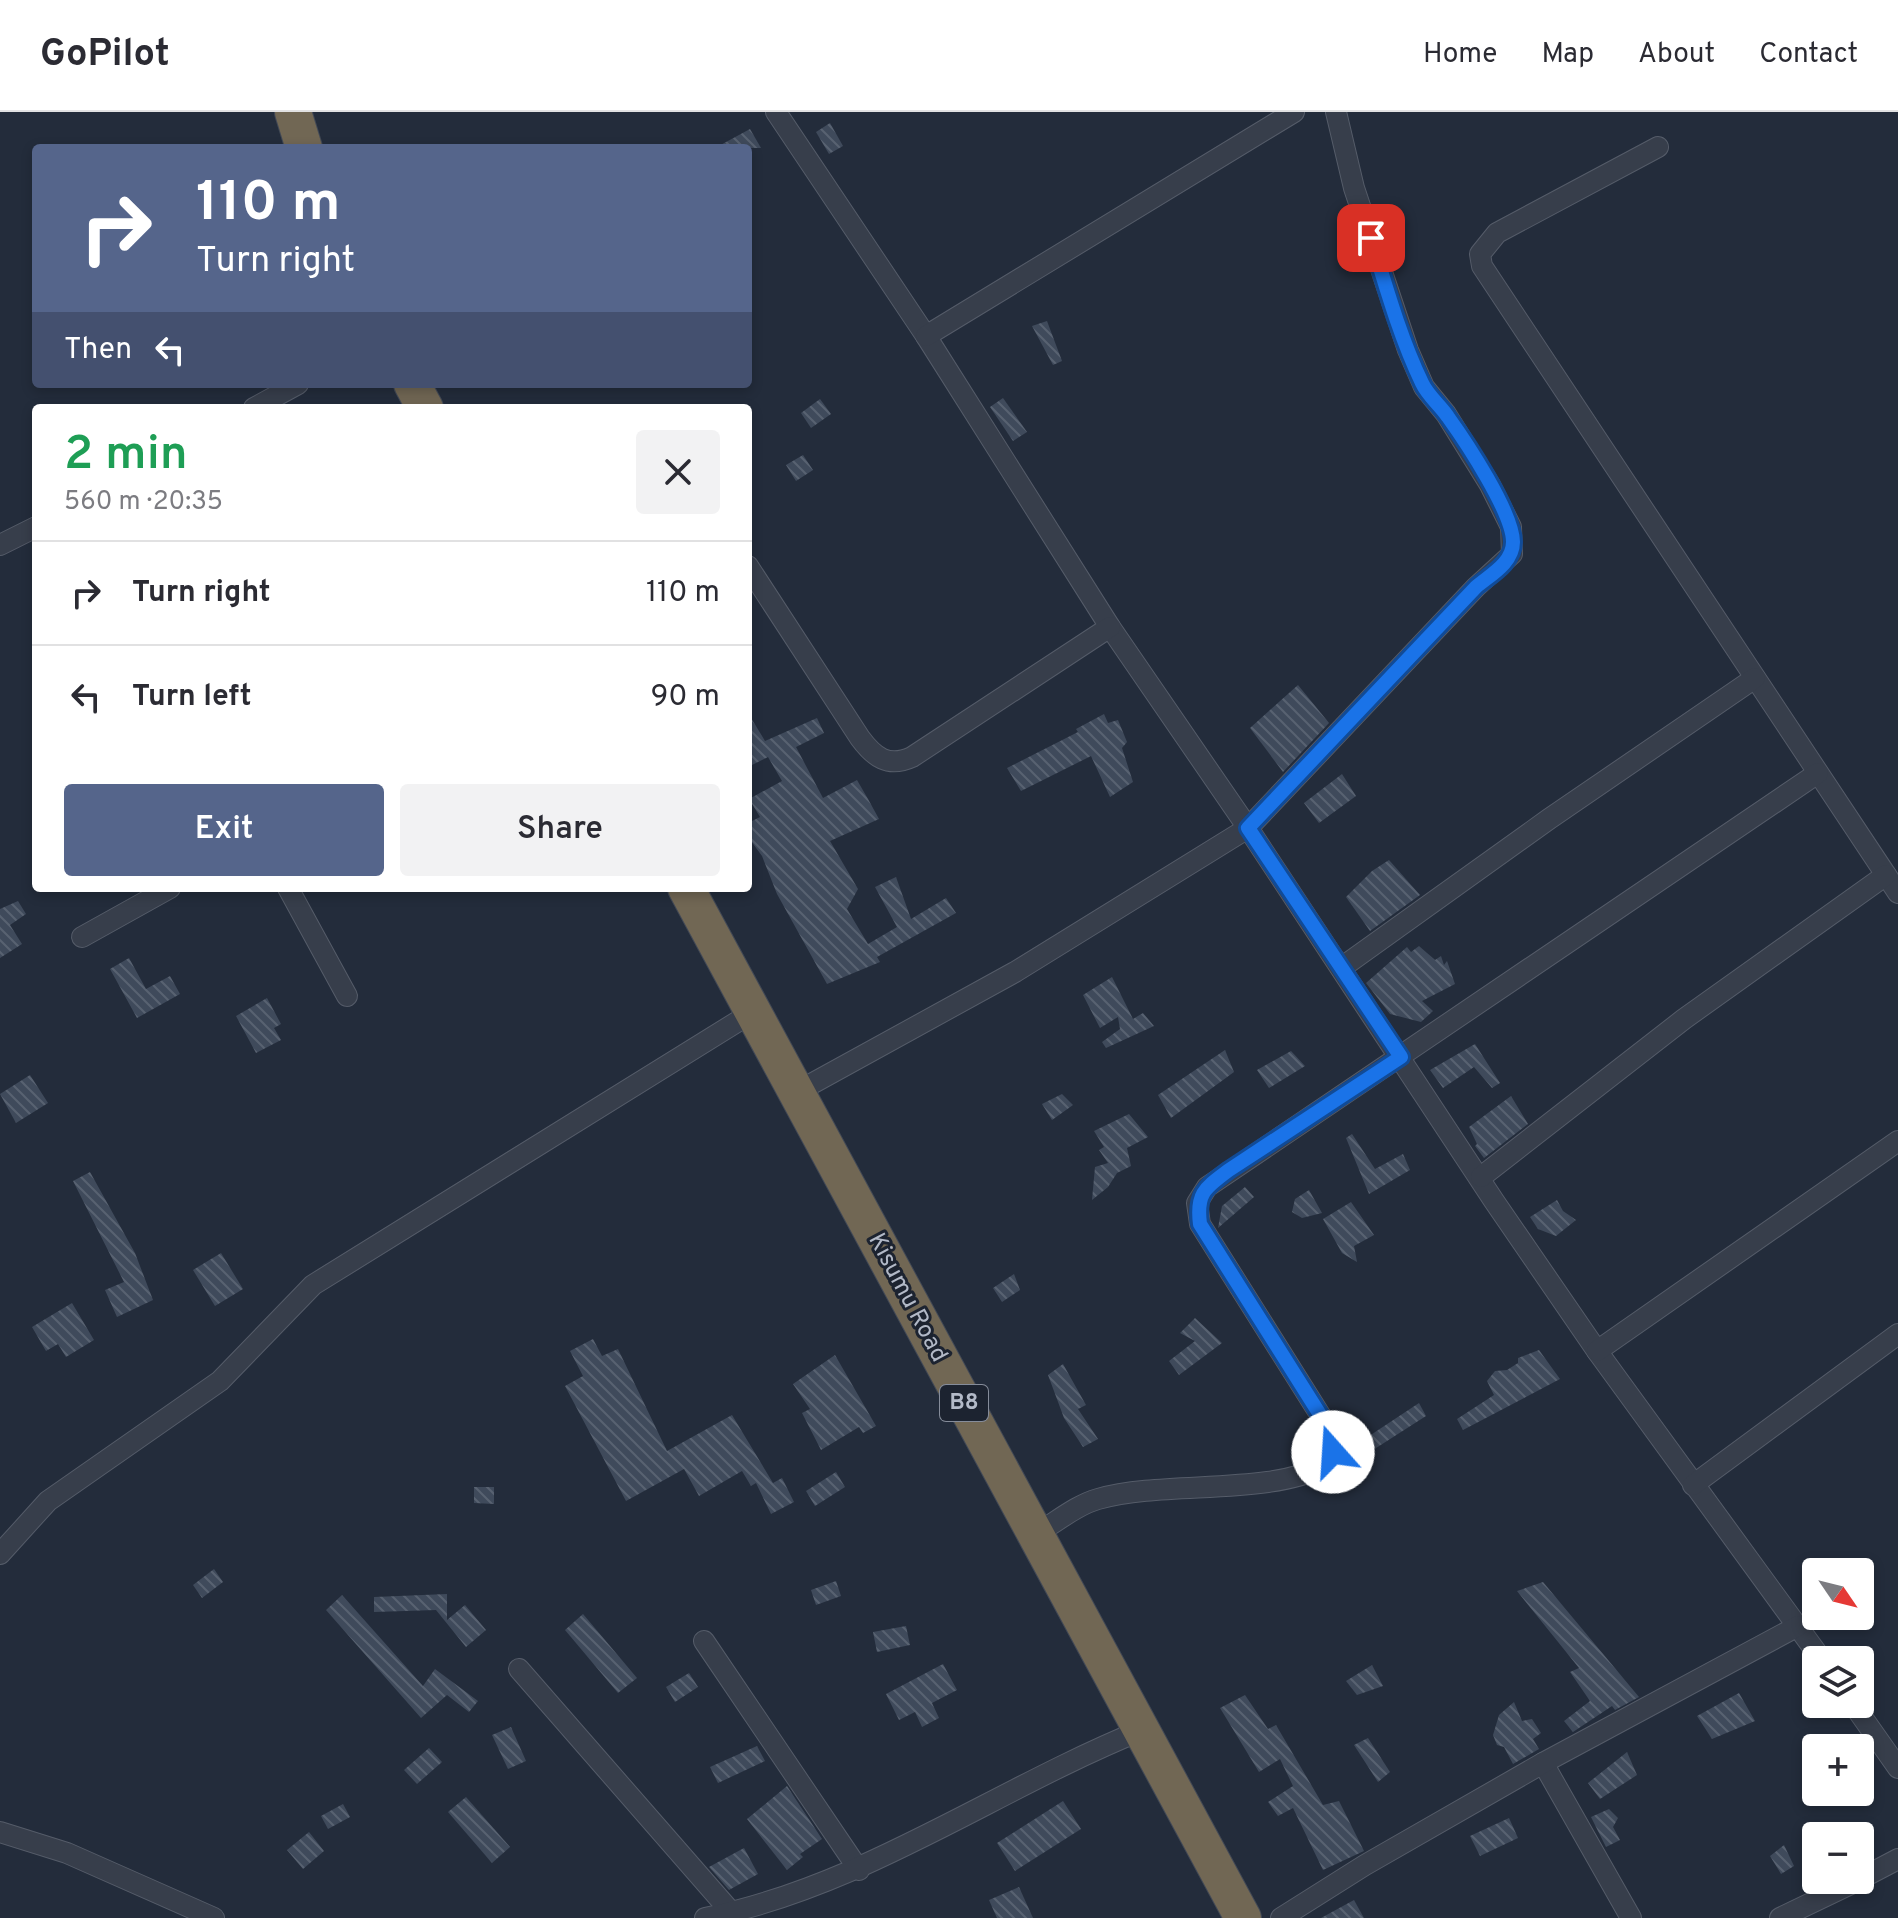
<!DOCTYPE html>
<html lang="en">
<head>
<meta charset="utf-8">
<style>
  body { margin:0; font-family:Overpass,sans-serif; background:#f2f2f3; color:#2b2b33; height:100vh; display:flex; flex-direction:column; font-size:30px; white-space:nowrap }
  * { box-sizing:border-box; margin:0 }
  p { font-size:26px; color:#7c7c81 }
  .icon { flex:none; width:44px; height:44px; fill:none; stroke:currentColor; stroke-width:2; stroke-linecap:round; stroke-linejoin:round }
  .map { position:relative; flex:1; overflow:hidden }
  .panel { position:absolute; left:32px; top:292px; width:720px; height:488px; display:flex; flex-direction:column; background:#fff; border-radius:8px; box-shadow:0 4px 12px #0003 }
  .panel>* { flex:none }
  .guide { position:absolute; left:32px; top:32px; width:720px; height:244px; border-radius:8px; box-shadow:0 4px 12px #0003; background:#55658b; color:#fff; overflow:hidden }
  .needle { width:52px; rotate:125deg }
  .controls { position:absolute; left:1802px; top:1446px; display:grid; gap:16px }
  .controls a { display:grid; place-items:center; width:72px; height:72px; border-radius:8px; background:#fff; box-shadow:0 4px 12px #0003; font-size:40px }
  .pin { position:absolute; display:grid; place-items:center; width:68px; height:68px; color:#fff; margin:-34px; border-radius:16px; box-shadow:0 4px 12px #0006 }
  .me { position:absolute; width:88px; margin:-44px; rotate:341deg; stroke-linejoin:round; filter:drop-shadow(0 0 6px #0008) }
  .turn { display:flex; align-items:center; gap:28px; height:168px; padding:0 32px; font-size:36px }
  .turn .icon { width:104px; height:104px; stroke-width:2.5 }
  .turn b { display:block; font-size:56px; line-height:68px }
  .then { display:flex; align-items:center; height:76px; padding:0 32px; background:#0003; gap:16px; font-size:30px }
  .round { display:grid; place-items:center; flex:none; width:84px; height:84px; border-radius:8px; background:#f2f2f3 }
  .overview { display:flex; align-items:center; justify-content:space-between; height:136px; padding:0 32px }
  h1 { font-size:48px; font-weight:600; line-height:60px; color:#1e9e55 }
  .action { display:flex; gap:16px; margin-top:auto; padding:16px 32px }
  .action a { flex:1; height:92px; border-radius:8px; background:#55658b; color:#fff; font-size:32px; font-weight:600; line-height:92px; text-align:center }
  .action a+a { background:#f2f2f3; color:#2b2b33 }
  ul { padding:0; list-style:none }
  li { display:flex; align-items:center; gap:24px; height:104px; padding:0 32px; border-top:2px solid #e1e1e2 }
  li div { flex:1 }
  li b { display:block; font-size:30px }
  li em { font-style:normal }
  header { display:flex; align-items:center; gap:48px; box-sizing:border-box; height:112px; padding:0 40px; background:#fff; border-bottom:2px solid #e1e1e2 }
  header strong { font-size:38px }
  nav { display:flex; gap:44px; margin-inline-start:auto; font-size:28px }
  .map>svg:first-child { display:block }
  .building { fill:url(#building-back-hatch) }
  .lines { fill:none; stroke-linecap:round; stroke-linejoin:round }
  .street-casing { stroke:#555c69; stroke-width:22 }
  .highway-casing { stroke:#424956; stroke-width:38 }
  .street { stroke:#373e4b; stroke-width:20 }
  .highway { stroke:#716754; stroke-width:36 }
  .route-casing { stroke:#114b97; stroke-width:20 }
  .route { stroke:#1a73e8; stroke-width:14 }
  .labels { text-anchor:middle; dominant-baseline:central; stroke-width:6; stroke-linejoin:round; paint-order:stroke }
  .shield { fill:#1c2330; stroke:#858c9a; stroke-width:2 }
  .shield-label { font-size:22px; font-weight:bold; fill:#b2b9c7 }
  .street-label { font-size:24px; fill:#b2b9c7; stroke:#1c2330 }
</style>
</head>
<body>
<header>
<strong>GoPilot</strong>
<nav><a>Home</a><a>Map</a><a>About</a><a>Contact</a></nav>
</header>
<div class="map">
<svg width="1898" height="1806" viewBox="0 0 1898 1806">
  <defs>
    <pattern id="building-back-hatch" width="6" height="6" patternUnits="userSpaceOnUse" patternTransform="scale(2)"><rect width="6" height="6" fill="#3f4a5b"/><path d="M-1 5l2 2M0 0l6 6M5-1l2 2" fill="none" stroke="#586271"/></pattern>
  </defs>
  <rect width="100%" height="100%" fill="#232c3b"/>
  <g class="building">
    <polygon points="830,11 843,34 829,42 816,20"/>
    <polygon points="750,17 761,36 715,36"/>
    <polygon points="1047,209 1062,249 1053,253 1032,214"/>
    <polygon points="1003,286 1027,320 1013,329 990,295"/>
    <polygon points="820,287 831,302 811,316 801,301"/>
    <polygon points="803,343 813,358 796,369 786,353"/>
    <polygon points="1298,573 1329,611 1283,660 1250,616"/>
    <polygon points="748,601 765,629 817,606 824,621 796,635 823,686 857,668 868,687 879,707 830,729 858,777 847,797 868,832 897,815 875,775 896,765 911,807 946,786 956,801 877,845 880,850 827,872 777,782 762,744 748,725 748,711 760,705 749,687 782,669 768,645 748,655"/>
    <polygon points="1104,602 1108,611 1118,608 1127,630 1122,636 1133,670 1110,685 1091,644 1021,679 1007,656 1078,620 1076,617"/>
    <polygon points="1342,662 1356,684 1319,711 1304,691"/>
    <polygon points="1389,748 1420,783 1370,819 1346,785 1372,759"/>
    <polygon points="18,789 26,802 10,813 22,832 0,846 0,797"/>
    <polygon points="1419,834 1435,848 1441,844 1444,853 1447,849 1455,872 1422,889 1433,899 1421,910 1390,902 1366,871 1407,835 1411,840"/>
    <polygon points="129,846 146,877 170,864 180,882 137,906 110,857"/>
    <polygon points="1112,865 1133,907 1143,901 1154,914 1106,936 1102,930 1120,917 1118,905 1100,916 1083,883"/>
    <polygon points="267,886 281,912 274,916 281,928 256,941 236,904"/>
    <polygon points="1475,932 1500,971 1492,976 1474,955 1443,976 1430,958"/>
    <polygon points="1225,938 1234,960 1171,1006 1158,983"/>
    <polygon points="1291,939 1305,954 1269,976 1257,958"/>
    <polygon points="30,963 48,991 16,1011 0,982"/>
    <polygon points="1062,982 1073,993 1052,1008 1042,992"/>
    <polygon points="1511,984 1528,1012 1484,1046 1475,1034 1477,1032 1469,1015"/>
    <polygon points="1129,1002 1148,1025 1127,1036 1131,1054 1117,1061 1108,1075 1092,1088 1095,1055 1108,1051 1099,1038 1104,1035 1094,1019"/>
    <polygon points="1352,1022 1375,1057 1403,1042 1410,1058 1369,1082 1346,1026"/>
    <polygon points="90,1060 135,1141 153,1188 117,1205 105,1178 124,1170 73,1069"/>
    <polygon points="1245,1075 1254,1085 1218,1116 1222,1094"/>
    <polygon points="1309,1078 1322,1101 1302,1106 1292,1100 1295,1087"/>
    <polygon points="1557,1088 1563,1099 1576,1108 1556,1124 1538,1117 1530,1105"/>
    <polygon points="1351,1090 1374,1123 1354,1134 1357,1150 1342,1141 1323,1107"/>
    <polygon points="221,1141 243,1177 215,1194 193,1158"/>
    <polygon points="1014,1162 1020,1178 1002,1190 993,1176"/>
    <polygon points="72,1191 94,1228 66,1245 58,1232 46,1239 32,1215"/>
    <polygon points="1195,1206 1222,1231 1179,1263 1169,1249 1195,1229 1180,1221"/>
    <polygon points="593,1227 602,1244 618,1237 667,1339 732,1303 773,1371 782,1366 794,1390 771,1402 756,1371 751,1374 742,1359 699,1384 684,1357 626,1389 565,1274 583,1264 570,1239"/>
    <polygon points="1539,1238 1560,1267 1463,1318 1457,1307 1494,1283 1487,1269 1495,1259 1507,1258 1518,1251 1518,1246"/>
    <polygon points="835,1243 876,1314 863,1321 859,1315 821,1338 802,1301 810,1297 793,1272"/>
    <polygon points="1063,1252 1086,1293 1078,1297 1098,1327 1083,1335 1064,1306 1048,1263"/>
    <polygon points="1419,1291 1426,1304 1362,1345 1354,1334"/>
    <polygon points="836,1360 845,1375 815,1394 806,1379"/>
    <polygon points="474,1375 494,1375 494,1392 474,1391"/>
    <polygon points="214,1457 223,1470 202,1486 193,1473"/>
    <polygon points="836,1469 841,1484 816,1493 811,1478"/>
    <polygon points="1543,1470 1639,1585 1615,1598 1612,1594 1573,1620 1564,1609 1590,1589 1570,1560 1579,1556 1517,1479"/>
    <polygon points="447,1482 447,1508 465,1493 486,1518 466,1535 436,1498 374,1500 374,1485"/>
    <polygon points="342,1483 423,1574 435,1557 478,1589 469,1600 447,1583 421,1606 326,1498"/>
    <polygon points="583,1502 637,1566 618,1581 565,1518"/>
    <polygon points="906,1514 910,1533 877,1540 873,1520"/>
    <polygon points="943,1552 957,1578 932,1591 939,1606 922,1615 915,1600 899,1608 886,1582"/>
    <polygon points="1372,1553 1383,1574 1357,1583 1346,1569"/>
    <polygon points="689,1561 698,1575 675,1590 666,1575"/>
    <polygon points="1739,1581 1755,1609 1712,1627 1697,1604"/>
    <polygon points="1245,1583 1268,1617 1276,1613 1323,1693 1339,1689 1364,1739 1323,1758 1293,1696 1278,1704 1268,1690 1293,1674 1280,1647 1259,1660 1220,1596"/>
    <polygon points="1514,1590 1522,1609 1532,1607 1541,1621 1533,1627 1539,1637 1513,1652 1504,1635 1497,1633 1493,1623 1499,1603"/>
    <polygon points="511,1615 526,1649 508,1657 492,1623"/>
    <polygon points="1368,1626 1390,1660 1378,1670 1354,1633"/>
    <polygon points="757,1634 765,1649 718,1671 710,1655"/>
    <polygon points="429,1636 442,1650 417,1672 404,1658"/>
    <polygon points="1627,1640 1637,1663 1600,1687 1588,1671"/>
    <polygon points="787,1674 822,1727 800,1742 803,1745 787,1758 747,1707"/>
    <polygon points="466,1685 510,1735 492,1751 448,1700"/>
    <polygon points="1063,1689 1081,1717 1015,1759 997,1731"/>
    <polygon points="343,1692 350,1705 328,1717 321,1704"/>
    <polygon points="1609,1697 1618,1706 1613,1715 1620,1728 1606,1735 1591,1705"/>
    <polygon points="1509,1706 1518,1726 1480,1744 1470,1724"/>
    <polygon points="309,1720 324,1739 303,1757 287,1738"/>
    <polygon points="1784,1733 1794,1754 1781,1762 1770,1744"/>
    <polygon points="744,1736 758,1762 729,1778 709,1755"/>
    <polygon points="1019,1775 1033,1806 997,1806 989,1788"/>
    <polygon points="1354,1788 1364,1806 1321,1806"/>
  </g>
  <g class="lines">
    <defs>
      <g id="street">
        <polyline points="776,0 926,224 1110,515 1248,716 1494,1089 1597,1239 1822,1548"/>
        <polyline points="1658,35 1497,121 1480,142 1482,154 1898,781"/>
        <polyline points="926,224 1294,0"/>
        <polyline points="254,296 298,272"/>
        <polyline points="0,433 36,415"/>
        <path d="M748,454L860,626C874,645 888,656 912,645L1110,515"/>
        <polyline points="288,776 347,884"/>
        <polyline points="82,825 170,776"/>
        <polyline points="1341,856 1549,707 1755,566"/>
        <polyline points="795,981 1015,860 1248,716 1476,475 1512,442 1511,415 1490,373 1446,302 1424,275 1408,238 1354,76 1336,0"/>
        <polyline points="1481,1065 1684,907 1886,763"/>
        <polyline points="1597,1239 1898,1029"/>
        <polyline points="1693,1373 1898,1222"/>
        <path d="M1034,1423C1054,1412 1076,1393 1098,1387C1166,1368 1269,1384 1326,1353C1335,1336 1332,1326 1324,1309L1200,1112L1197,1091L1207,1075L1818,661"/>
        <polyline points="0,1442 48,1389 220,1269 313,1173 753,900"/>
        <polyline points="704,1529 859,1758"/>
        <polyline points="519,1557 732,1801"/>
        <polyline points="1853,1592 1898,1656"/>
        <polyline points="1543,1651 1631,1806"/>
        <polyline points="0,1720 67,1741 214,1806"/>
        <polyline points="1860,1767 1898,1747"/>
        <path d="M705,1806C864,1774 994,1678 1142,1618"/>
        <polyline points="1281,1806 1365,1753 1543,1651 1798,1514"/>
        <polyline points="1780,1806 1859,1768"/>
      </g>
      <g id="highway">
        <polyline points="293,0 304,36"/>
        <polyline points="412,272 425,296"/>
        <polyline points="686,776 1243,1806"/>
      </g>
    </defs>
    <use href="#street" class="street-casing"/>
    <use href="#highway" class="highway-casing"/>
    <use href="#street" class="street"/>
    <use href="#highway" class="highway"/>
  </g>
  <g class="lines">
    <defs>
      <path id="route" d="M1333,1340L1332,1325L1324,1309L1200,1112C1196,1081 1205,1076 1229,1058L1401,945L1248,716L1476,475C1490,463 1513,451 1513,430C1513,401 1466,330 1448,305C1440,293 1428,284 1422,271C1400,225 1386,175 1371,126"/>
    </defs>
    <use href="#route" class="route-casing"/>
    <use href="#route" class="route"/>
  </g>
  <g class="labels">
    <rect class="shield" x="940" y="1273" width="48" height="36" rx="6"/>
    <g class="shield-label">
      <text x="964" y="1291">B8</text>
    </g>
    <g class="street-label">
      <text transform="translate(907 1186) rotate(62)">Kisumu Road</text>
    </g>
  </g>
</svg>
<div class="controls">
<a><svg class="needle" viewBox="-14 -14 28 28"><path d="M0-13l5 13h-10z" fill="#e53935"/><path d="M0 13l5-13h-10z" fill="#7c7c81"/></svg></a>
<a><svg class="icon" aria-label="layers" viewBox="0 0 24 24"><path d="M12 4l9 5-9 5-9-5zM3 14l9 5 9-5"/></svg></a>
<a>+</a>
<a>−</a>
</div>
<div class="pin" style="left:1371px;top:126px;background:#d93025"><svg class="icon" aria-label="arrive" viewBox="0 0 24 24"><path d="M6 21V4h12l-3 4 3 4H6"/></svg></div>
<svg class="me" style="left:1333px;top:1340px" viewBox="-20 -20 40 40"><circle r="19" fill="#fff"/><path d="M0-13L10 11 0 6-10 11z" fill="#1a73e8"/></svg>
<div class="guide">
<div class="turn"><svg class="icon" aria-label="right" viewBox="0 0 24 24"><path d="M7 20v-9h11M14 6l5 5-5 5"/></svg><div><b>110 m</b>Turn right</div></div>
<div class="then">Then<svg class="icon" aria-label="left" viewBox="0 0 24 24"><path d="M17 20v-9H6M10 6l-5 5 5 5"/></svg></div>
</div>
<section class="panel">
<div class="overview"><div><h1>2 min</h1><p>560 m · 20:35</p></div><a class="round"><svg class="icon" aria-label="close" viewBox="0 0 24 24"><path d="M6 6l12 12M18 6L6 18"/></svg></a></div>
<ul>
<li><svg class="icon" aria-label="right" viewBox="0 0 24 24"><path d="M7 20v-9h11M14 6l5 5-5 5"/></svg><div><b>Turn right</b></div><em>110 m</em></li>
<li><svg class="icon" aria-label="left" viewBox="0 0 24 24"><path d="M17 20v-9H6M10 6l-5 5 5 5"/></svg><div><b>Turn left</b></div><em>90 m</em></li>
</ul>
<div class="action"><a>Exit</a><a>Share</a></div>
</section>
</div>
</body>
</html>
